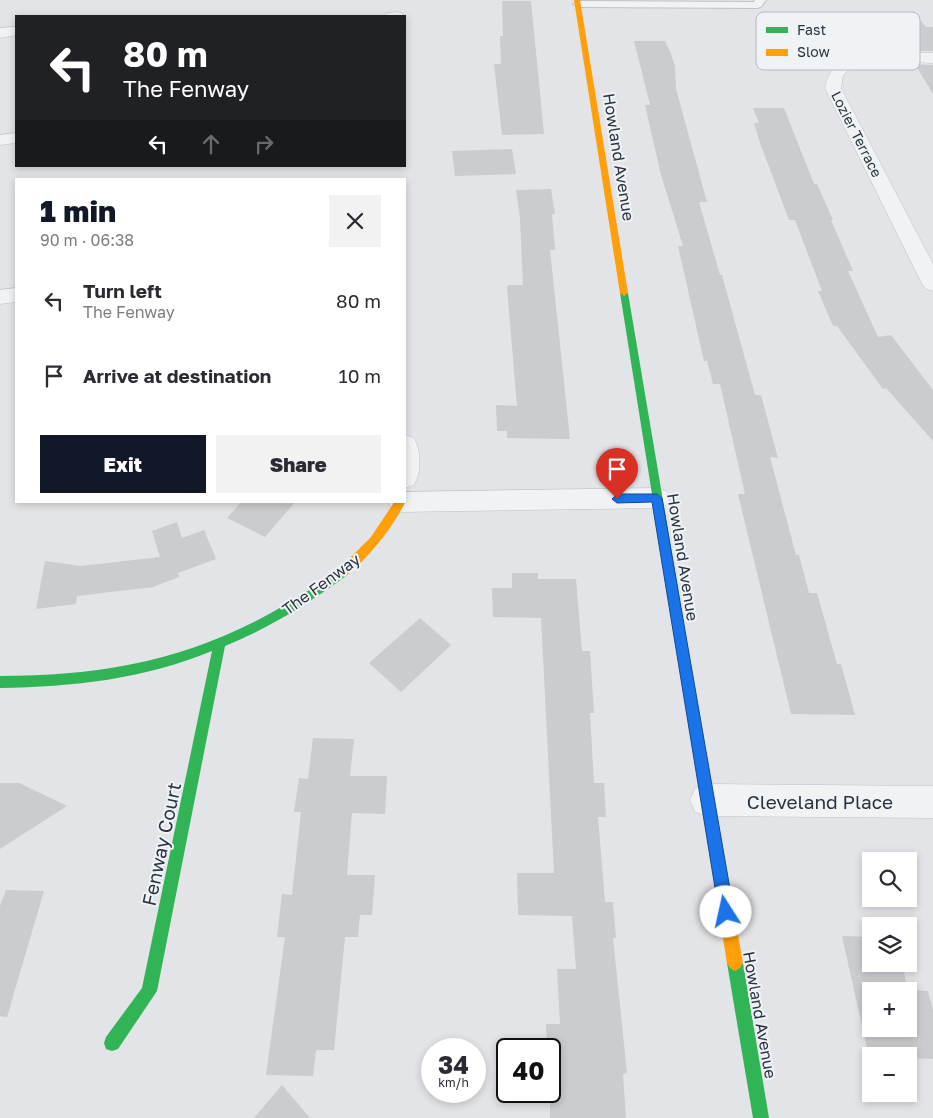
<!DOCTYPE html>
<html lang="en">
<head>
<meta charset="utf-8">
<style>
  body { margin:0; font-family:"Golos Text",sans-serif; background:#f2f2f3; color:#2b2b33; height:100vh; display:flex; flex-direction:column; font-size:19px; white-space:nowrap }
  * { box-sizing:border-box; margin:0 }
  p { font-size:16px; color:#7c7c81 }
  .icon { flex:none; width:28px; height:28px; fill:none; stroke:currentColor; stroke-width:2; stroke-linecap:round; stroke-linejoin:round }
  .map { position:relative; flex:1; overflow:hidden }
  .panel { position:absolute; left:15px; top:178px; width:391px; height:325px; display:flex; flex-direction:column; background:#fff; border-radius:0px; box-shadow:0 2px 8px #0003 }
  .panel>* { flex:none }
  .guide { position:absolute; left:15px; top:15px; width:391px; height:152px; border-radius:0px; box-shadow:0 2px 8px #0003; background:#202124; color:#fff; overflow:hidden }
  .tools { position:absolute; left:862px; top:852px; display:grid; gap:10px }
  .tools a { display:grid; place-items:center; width:55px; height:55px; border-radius:0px; background:#fff; box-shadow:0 2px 8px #0003; font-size:25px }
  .speed { position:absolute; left:421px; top:1038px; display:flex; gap:10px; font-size:25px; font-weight:700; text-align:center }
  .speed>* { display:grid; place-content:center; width:65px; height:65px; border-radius:50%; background:#fff; box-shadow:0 2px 8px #0003; line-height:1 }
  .speed small { font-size:12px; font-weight:400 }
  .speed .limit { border:2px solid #111; border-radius:8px; background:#fff; color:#111 }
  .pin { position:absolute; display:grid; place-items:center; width:42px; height:42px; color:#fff; margin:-51px -21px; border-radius:50% 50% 50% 0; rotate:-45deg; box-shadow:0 0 5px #0007 }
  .pin .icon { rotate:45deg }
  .me { position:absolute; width:55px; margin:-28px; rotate:350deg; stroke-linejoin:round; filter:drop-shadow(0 0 4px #0008) }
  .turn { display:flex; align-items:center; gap:18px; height:105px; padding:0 25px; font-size:22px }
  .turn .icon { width:65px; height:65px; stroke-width:2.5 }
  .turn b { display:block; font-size:35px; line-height:42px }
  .lanes { display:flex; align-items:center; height:48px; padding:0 25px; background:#0003; justify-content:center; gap:25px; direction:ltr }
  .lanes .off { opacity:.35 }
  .round { display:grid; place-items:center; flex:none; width:52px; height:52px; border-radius:0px; background:#f2f2f3 }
  .headline { display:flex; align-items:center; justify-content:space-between; height:85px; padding:0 25px }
  h1 { font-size:30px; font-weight:800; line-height:38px; color:#111827 }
  .action { display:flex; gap:10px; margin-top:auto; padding:10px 25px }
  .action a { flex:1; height:58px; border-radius:0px; background:#111827; color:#fff; font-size:20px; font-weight:800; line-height:58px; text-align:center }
  .action a+a { background:#f2f2f3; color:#2b2b33 }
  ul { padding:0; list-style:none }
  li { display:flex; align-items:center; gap:15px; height:75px; padding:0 25px }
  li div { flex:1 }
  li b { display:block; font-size:19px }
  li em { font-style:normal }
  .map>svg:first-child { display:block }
  .building { fill:#cacccf; fill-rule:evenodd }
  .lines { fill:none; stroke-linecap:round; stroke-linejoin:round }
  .lane-casing { stroke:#c0c2c5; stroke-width:2 }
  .street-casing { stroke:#c0c2c5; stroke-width:1 }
  .lane { fill:#f1f2f4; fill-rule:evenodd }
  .street { fill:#f1f2f4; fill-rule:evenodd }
  .fast { fill:#30b455; fill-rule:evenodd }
  .slow { fill:#ff9f0a; fill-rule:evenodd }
  .route { fill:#1a73e8; stroke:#114b97 }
  .labels { text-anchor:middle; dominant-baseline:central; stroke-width:4; stroke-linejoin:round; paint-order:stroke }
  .far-street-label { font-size:14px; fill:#293340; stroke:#f0f3f6 }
  .street-label { font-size:16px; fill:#293340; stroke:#f0f3f6 }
  .near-street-label { font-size:19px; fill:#293340; stroke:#f0f3f6 }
  .key { fill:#f0f3f6; stroke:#b4b9bf; stroke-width:1 }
  .key-label { font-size:14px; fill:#293340 }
</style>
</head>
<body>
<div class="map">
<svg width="933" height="1118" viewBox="0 0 933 1118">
  <rect width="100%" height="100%" fill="#e2e4e7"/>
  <g class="building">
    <polygon points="502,1 531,1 544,134 502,135 494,64 501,64 500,36 503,36"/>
    <polygon points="889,21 921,21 926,27 933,27 933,51 907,51"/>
    <polygon points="634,41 665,41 671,54 675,66 676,89 707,202 699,202 720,275 722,275 755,395 761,395 778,458 770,457 796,555 799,555 809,593 817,593 837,664 841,664 855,715 791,714 738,494 745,494 720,384 713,384 707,361 704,361 678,246 683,246 661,175 645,105 650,105"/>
    <polygon points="915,64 933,65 933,94"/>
    <polygon points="753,108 784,108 814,184 817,184 833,220 831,220 853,271 848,271 878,337 891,335 933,390 933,441 886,388 883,389 837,326 833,326 818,291 822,291 795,220 789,220 760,143 754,123 759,123"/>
    <polygon points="512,149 516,174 455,176 452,151"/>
    <polygon points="551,189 555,214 552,214 555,250 550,250 570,439 507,438 507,431 497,431 496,405 517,406 507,287 508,285 523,285 520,218 516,190"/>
    <polygon points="242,501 296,501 265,537 227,518"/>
    <polygon points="177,522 182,538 204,530 216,559 178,573 179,577 153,587 77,596 76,604 36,609 45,561 81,566 160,557 152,531"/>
    <polygon points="512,573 538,573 538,579 576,579 582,651 590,651 594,713 590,713 594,783 604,783 606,817 598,817 605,902 613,902 616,938 613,938 627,1073 623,1074 626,1118 550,1118 550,1049 547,1049 546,1024 560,1024 557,969 576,969 572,916 518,915 517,873 554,873 541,618 493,617 492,588 512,588"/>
    <polygon points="420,618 451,645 401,692 369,663"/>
    <polygon points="313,738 354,739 350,776 387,776 385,814 352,813 347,875 375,875 372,915 360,915 358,937 345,937 334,1050 316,1050 313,1076 266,1075 285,937 277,937 282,894 292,895 301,812 294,812 299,778 308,779"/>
    <polygon points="0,783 19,783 67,806 0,849"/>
    <polygon points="6,890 44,891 7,1017 0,1016 0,906"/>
    <path d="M842,936L871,937V964H902L908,990L928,991L933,1010V1059L909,1058V1056L869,1057ZM871,991H909V1029H871Z"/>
    <polygon points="282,1085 310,1118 254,1118"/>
  </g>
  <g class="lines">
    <defs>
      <polygon id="lane" points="755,0 766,0 761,7 757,8 578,7 573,4 578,1 754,2"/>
      <g id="street">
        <polygon points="397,12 402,13 404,16 385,16 387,13"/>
        <polygon points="16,27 16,35 0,38 0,28"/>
        <path d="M889,52L933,53V63C914,62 854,56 843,76C842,79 842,85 841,88L933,264V291L926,289L922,284L825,88C831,55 861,54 889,52Z"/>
        <polygon points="16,133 16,143 0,145 0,135"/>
        <polygon points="16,288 16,302 0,304 0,290"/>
        <path d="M405,435L414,438C421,451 422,471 414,485L405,488Z"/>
        <polygon points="657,488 666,491 670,498 666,505 657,508 401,512 392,509 388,502 405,501 405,492"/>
        <polygon points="707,784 933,786 933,818 707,816 695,812 690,800 695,788"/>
      </g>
    </defs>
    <use href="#lane" class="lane-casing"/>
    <use href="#street" class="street-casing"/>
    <use href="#lane" class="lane"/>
    <use href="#street" class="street"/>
    <g class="fast">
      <polygon points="624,290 628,293 699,714 698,718 693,720 688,718 687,714 620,293"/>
      <path d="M342,568L346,570L348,573L346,576C308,604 269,628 225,646L157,991L118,1049L112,1051L106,1049L104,1043L106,1037L142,988L212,651C144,679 73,687 0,688V676C93,676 174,663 258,620C277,610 296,599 314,587C323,581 332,572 342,568Z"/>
      <polygon points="735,955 740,958 743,963 769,1118 753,1118 727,963 730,958"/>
    </g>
    <g class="slow">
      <polygon points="574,0 580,0 628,293 624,296 620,293"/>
      <path d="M405,498L406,501C391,530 371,555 346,576H338L336,573L338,570L371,537L395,501H405Z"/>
      <polygon points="693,708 698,710 699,714 743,963 740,968 735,971 730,968 727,963 687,714 688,710"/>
    </g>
  </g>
  <polygon class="route" points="617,494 657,494 662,498 734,912 731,917 726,920 721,917 719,912 652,502 617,503 612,499"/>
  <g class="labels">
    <g class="far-street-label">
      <text transform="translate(857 134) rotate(63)">Lozier Terrace</text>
    </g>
    <g class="street-label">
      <text transform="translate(619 157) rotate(81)">Howland Avenue</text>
      <text transform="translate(683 557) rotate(81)">Howland Avenue</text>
      <text transform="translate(321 584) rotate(-36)">The Fenway</text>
      <text transform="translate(760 1015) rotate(80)">Howland Avenue</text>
    </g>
    <g class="near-street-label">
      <text x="820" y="801">Cleveland Place</text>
      <text transform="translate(161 844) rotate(-78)">Fenway Court</text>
    </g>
  </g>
  <rect x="756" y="12" width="164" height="58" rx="8" class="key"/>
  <rect x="766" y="27" width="22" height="6" fill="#30b455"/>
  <rect x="766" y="49" width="22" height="7" fill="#ff9f0a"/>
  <g class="key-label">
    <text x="797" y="35">Fast</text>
    <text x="797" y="57">Slow</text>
  </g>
</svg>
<div class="tools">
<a><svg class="icon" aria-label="search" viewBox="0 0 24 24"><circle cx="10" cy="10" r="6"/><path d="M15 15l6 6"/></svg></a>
<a><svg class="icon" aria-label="layers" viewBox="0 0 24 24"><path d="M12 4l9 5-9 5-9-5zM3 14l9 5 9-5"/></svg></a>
<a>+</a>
<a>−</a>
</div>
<div class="speed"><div>34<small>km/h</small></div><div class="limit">40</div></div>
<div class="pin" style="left:617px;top:499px;background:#d93025"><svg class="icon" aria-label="arrive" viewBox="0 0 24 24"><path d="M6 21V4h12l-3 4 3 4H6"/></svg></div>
<svg class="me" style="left:726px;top:912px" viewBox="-20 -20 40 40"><circle r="19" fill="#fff"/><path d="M0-13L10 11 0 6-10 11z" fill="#1a73e8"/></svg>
<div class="guide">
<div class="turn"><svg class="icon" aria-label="left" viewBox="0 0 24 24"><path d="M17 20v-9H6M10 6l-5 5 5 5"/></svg><div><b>80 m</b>The Fenway</div></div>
<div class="lanes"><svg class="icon" aria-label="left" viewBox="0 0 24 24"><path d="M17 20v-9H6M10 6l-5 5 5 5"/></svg><svg class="icon off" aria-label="ahead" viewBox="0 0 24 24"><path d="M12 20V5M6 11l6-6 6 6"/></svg><svg class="icon off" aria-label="right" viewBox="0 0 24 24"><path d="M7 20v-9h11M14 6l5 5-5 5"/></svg></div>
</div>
<section class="panel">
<div class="headline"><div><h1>1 min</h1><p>90 m · 06:38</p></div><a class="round"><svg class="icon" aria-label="close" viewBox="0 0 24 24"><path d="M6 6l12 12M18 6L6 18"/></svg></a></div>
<ul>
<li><svg class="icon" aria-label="left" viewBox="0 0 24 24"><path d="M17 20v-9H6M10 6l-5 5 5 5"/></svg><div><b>Turn left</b><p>The Fenway</p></div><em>80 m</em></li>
<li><svg class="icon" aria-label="arrive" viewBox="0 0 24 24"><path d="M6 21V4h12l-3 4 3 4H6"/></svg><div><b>Arrive at destination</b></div><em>10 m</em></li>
</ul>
<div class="action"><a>Exit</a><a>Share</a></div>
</section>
</div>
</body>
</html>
